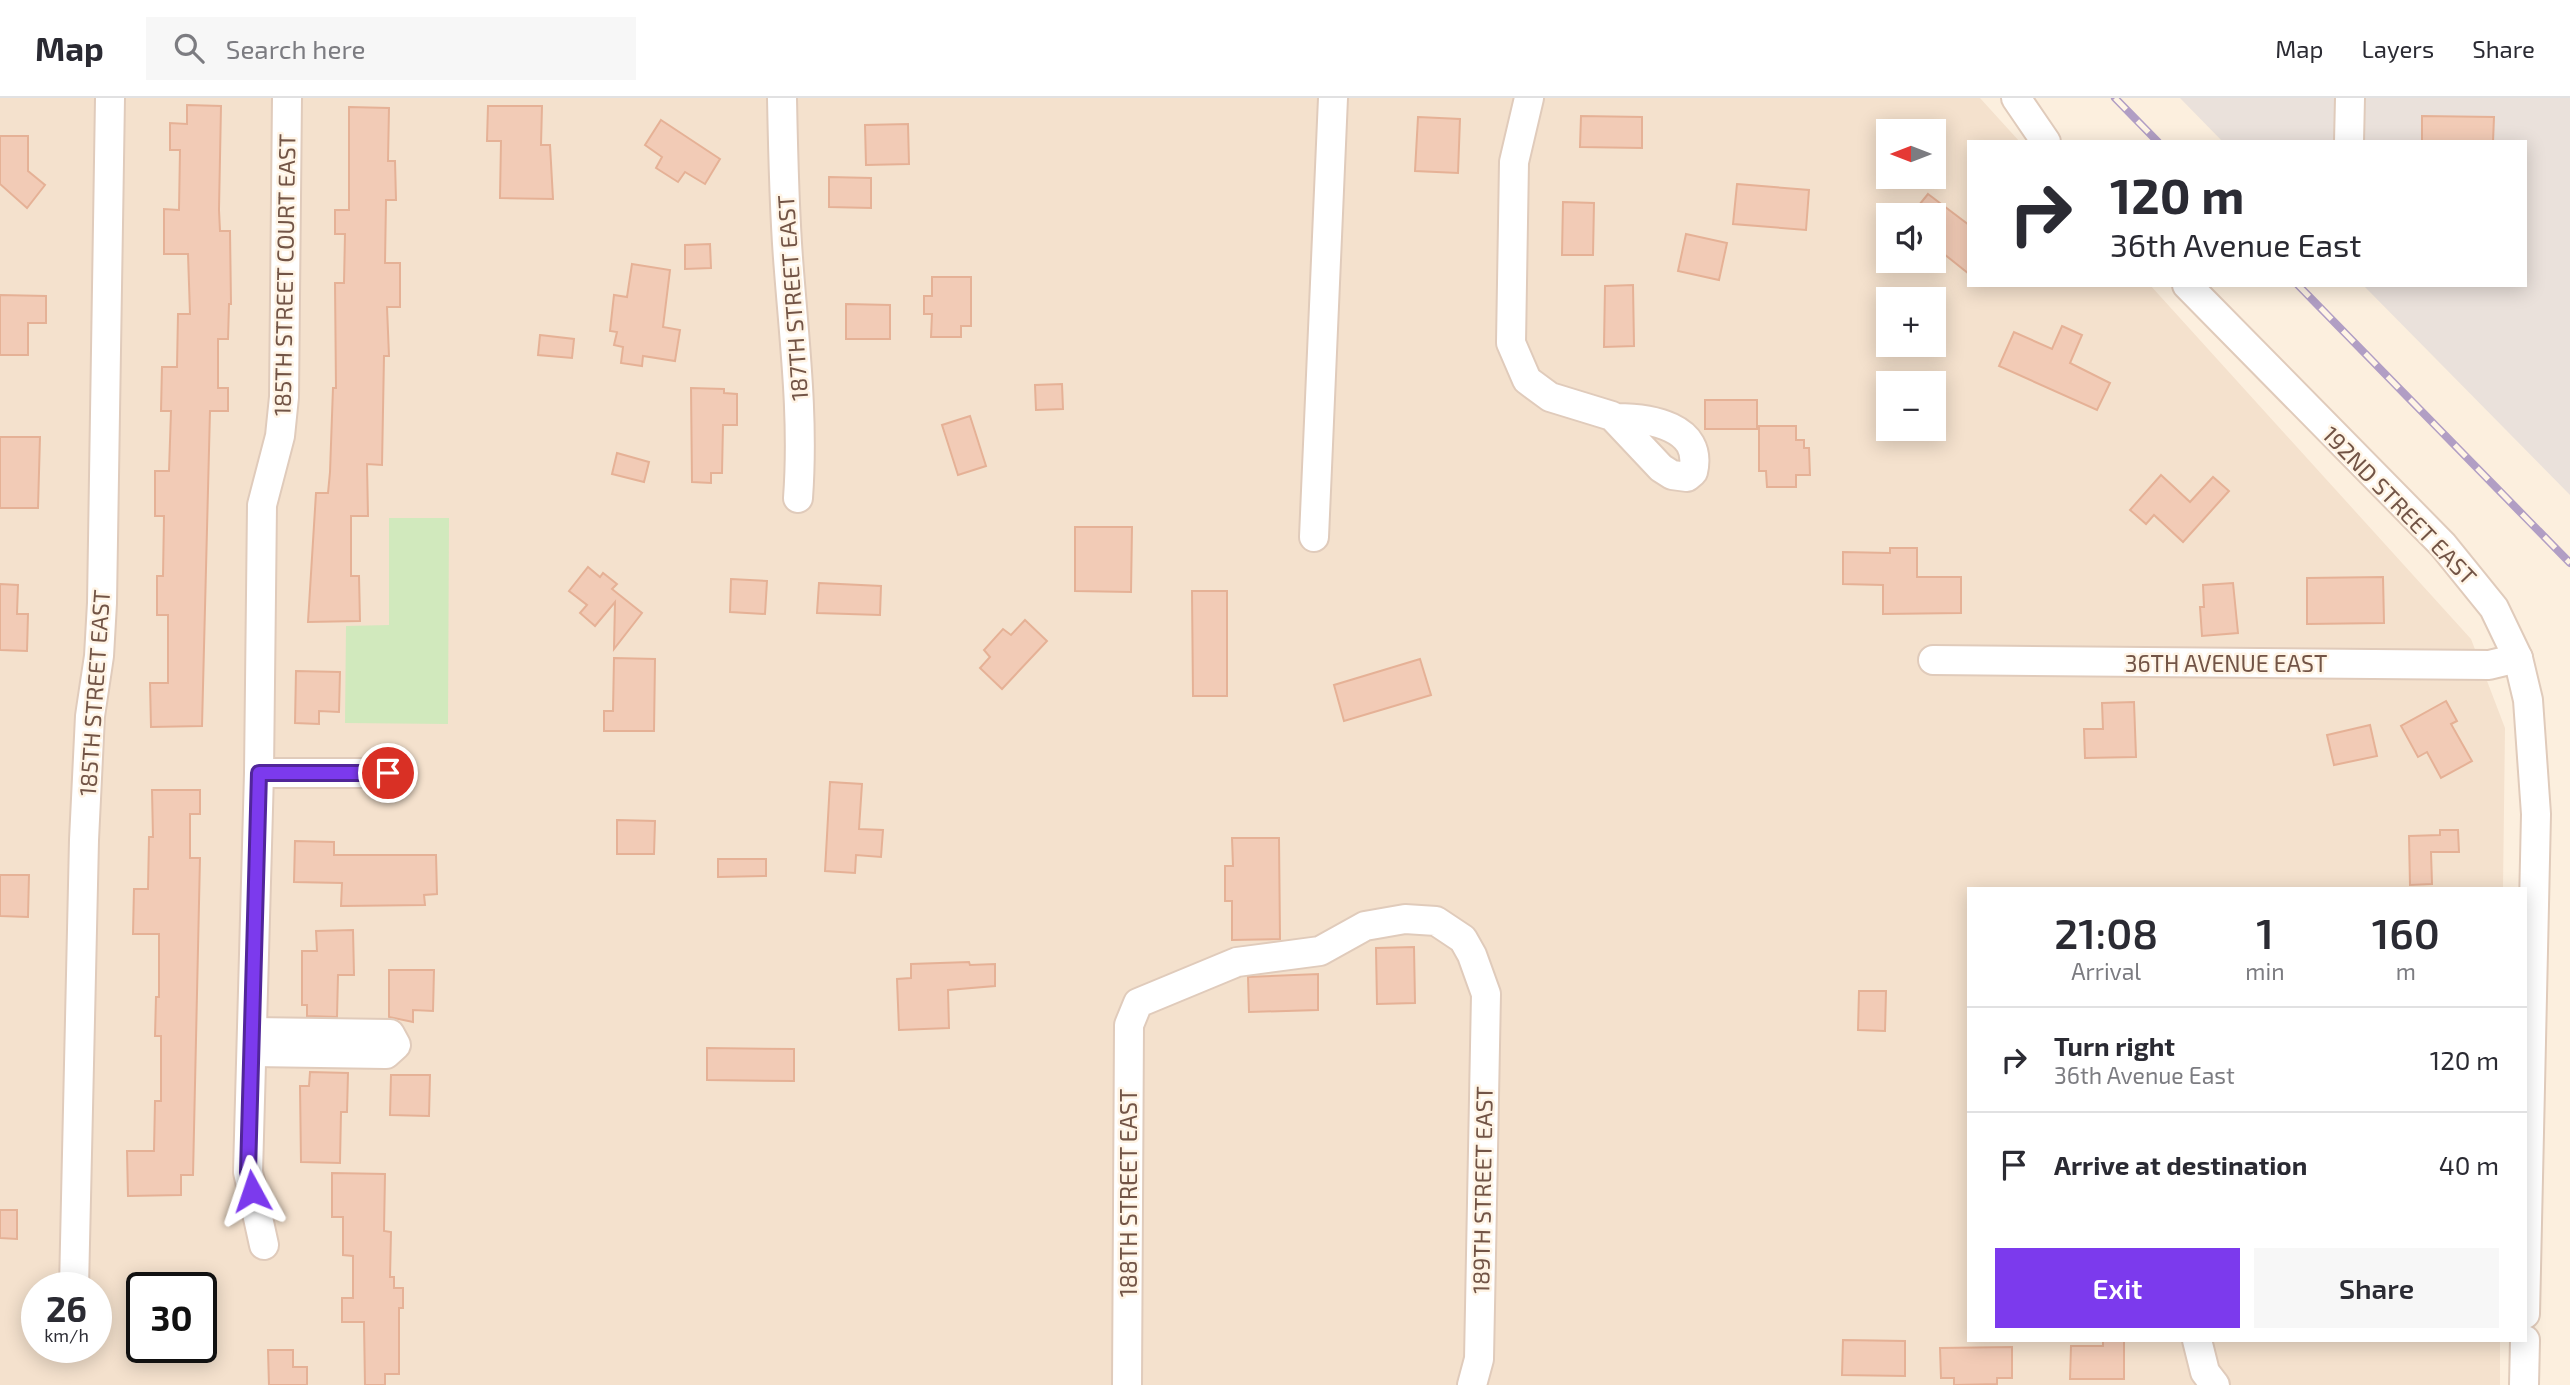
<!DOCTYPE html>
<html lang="en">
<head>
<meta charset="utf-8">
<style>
  body { margin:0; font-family:"Exo 2",sans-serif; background:#f7f7f7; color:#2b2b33; height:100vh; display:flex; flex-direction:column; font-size:26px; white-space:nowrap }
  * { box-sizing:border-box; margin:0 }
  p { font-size:23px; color:#7c7c81 }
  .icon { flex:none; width:38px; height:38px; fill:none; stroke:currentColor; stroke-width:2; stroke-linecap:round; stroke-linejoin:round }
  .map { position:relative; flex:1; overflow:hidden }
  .sheet { position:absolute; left:1967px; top:789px; width:560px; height:455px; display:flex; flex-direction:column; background:#fff; border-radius:0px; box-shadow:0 4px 18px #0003 }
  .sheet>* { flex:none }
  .hud { position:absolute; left:1967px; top:42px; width:560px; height:147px; border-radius:0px; box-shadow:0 4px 18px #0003; background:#fff; color:#2b2b33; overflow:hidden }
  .needle { width:46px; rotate:270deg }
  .controls { position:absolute; left:1876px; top:21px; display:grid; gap:14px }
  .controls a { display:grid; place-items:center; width:70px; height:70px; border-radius:0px; background:#fff; box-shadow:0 4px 18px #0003; font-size:35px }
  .speed { position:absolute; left:21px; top:1174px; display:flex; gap:14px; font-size:35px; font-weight:700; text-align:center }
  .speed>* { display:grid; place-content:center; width:91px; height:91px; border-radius:50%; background:#fff; box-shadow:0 4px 18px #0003; line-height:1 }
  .speed small { font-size:18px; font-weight:400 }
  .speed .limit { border:4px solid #111; border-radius:10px; background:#fff; color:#111 }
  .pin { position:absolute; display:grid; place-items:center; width:60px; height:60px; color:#fff; margin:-30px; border:4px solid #fff; border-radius:50%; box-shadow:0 2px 7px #0007 }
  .me { position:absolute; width:77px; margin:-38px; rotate:355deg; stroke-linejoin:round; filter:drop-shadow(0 0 5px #0008) }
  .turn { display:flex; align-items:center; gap:24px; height:147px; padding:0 28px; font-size:32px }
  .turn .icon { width:91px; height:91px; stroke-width:2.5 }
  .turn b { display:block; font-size:49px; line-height:60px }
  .eta { display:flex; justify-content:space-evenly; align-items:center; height:119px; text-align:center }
  .eta b { font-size:42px; font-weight:600; line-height:49px }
  .cta { display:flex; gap:14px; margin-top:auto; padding:14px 28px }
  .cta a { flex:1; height:80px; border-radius:0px; background:#7c3aed; color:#fff; font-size:28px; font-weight:600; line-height:80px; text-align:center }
  .cta a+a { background:#f7f7f7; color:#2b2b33 }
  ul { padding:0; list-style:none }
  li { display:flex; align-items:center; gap:21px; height:105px; padding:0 28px; border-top:2px solid #e1e1e2 }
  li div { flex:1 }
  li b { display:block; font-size:26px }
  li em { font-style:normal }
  header { display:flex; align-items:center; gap:42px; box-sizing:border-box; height:98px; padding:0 35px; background:#fff; border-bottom:2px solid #e1e1e2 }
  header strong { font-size:33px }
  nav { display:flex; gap:38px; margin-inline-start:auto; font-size:24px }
  .search { width:490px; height:63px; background:#f7f7f7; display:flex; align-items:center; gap:18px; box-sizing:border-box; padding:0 24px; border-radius:0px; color:#7c7c81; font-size:26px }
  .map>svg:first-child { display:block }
  .residential { fill:#f4e1cd; fill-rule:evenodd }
  .industrial { fill:#eae1db }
  .green { fill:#d1e9bd }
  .building { fill:#f2cbb6; stroke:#e5b196; stroke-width:2 }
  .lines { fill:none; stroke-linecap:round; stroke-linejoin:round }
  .minor-casing { stroke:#e0cbbb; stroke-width:32 }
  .minor { stroke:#fff; stroke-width:28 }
  .rail-casing { stroke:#b19ec4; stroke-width:8 }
  .rail { stroke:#fff4e5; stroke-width:5; stroke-dasharray:16; stroke-linecap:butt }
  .route-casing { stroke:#51269a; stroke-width:18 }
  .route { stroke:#7c3aed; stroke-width:12 }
  .labels { text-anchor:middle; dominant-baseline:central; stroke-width:5; stroke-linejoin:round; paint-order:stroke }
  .street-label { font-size:23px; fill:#725446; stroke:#fff4e5 }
</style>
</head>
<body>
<header>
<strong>Map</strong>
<div class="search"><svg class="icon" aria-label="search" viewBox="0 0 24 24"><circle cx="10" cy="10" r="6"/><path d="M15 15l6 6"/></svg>Search here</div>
<nav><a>Map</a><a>Layers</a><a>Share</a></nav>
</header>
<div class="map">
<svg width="2570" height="1287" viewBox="0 0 2570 1287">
  <rect width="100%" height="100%" fill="#fcefde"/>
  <path class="residential" d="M0,0H1980L2020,44H1969V187H2150L2471,541L2505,630L2503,791H1969V1242L2500,1243V1287H0ZM1888,33H1934V79H1888ZM1888,117H1934V163H1888ZM1888,201H1934V247H1888ZM1888,285H1934V331H1888ZM37,1190H96V1250H37ZM142,1190H201V1250H142Z"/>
  <polygon class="industrial" points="2180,0 2570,0 2570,397 2363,187 2525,187 2525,44 2223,44"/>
  <polygon class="green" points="389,420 449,420 448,626 345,625 346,528 389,527"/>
  <g class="building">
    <polygon points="187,7 221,8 219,112 220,133 230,133 231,206 229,206 228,241 218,241 218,290 228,290 228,313 210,313 202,628 151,629 150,585 168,585 168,517 157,517 157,478 163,478 164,418 155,418 155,373 169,373 171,313 161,313 162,269 177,269 178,216 190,216 188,156 164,156 164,111 179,112 180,52 170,52 170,25 187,26"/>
    <polygon points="488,8 542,8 541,47 550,47 553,101 500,100 501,43 487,43"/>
    <polygon points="349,9 389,10 388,63 395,63 396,102 386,102 385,165 400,165 400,209 387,209 389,258 384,258 382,367 367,366 368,418 351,418 351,478 359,478 360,523 308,524 316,395 328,395 330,374 333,290 336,290 335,185 344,185 345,136 335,136 335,112 349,112"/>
    <polygon points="1581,18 1642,19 1642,50 1580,49"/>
    <polygon points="2422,18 2494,19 2493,44 2422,44"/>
    <polygon points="1418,19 1460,21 1458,75 1415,73"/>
    <polygon points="661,22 720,61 705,86 685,74 678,84 656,70 662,59 645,47"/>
    <polygon points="908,26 909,66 866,67 865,27"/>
    <polygon points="0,38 28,38 28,73 45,87 27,110 0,86"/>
    <polygon points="829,79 871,80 871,110 829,109"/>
    <polygon points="1737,86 1809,92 1806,132 1733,126"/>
    <polygon points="1928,96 1969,127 1969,176 1934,148 1934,117 1911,117"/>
    <polygon points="1563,104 1594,105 1593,157 1562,157"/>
    <polygon points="1686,136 1727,145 1719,182 1678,173"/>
    <polygon points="710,146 711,170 685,171 685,147"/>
    <polygon points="632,166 670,172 663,229 680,232 675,263 643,258 642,268 621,265 623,249 614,247 617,234 610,233 614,197 627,199"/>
    <polygon points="932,179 971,179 971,228 961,228 961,239 931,239 932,216 924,216 924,198 932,198"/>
    <polygon points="1633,187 1634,248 1604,249 1605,188"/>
    <polygon points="0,197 46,198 46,225 28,225 28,257 0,257"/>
    <polygon points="846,206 890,207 890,241 846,241"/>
    <polygon points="2062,228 2082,237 2070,265 2110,285 2097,312 1999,268 2014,234 2052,251"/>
    <polygon points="540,237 574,241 572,260 538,257"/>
    <polygon points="1062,286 1063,311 1036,312 1035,287"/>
    <polygon points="691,290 724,291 724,295 737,296 737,327 723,327 722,375 711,375 711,385 692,384"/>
    <rect x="1705" y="302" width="52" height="29"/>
    <polygon points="970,318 986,368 958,377 942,327"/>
    <polygon points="1759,328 1796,328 1796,342 1804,342 1804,350 1809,350 1810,377 1796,377 1796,389 1767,389 1766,373 1759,373"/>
    <polygon points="0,339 40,339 38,410 0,410"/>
    <polygon points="617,355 649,364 644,384 612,376"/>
    <polygon points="2161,377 2190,404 2213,379 2229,393 2183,444 2154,417 2146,426 2130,412"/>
    <polygon points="1075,429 1132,429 1131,494 1075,493"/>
    <polygon points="1890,450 1917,450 1917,479 1961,479 1961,515 1883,516 1883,487 1843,486 1843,454 1890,455"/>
    <polygon points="588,469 600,479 603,475 617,486 612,491 642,515 614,551 615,504 595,528 580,515 587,507 569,493"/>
    <polygon points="2383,479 2384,525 2307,526 2307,480"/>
    <polygon points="731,481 767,483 765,516 730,514"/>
    <polygon points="819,485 881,488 880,517 817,515"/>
    <polygon points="2233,485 2238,535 2202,538 2200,509 2204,509 2203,487"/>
    <polygon points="0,486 18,487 17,516 28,516 27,553 0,552"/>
    <polygon points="1192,493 1227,493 1227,598 1193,598"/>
    <polygon points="1025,522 1047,543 1002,591 980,570 990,559 984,552 1003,531 1011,537"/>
    <polygon points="614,560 655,561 654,633 604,633 604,613 613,613"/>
    <polygon points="1420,561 1431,597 1344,623 1334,587"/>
    <polygon points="296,573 340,574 339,614 319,613 319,626 295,625"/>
    <polygon points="2446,603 2457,623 2451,626 2472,663 2441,680 2427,654 2418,659 2401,628"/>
    <polygon points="2134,604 2136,659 2085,660 2084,631 2103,631 2102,605"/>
    <polygon points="2370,627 2377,658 2334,667 2327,637"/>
    <polygon points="830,684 862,686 859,731 883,732 881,759 856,757 855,775 825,773"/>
    <polygon points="152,692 200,692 200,716 190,716 190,760 200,760 193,1077 181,1077 181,1097 128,1098 127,1053 154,1053 155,1003 161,1003 161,938 155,938 156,899 159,899 159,836 133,836 134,791 148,791 149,739 153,739"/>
    <polygon points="617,722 655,723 654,756 617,756"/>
    <polygon points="2440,732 2458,732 2459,754 2431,754 2432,786 2410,787 2409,738 2440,737"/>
    <polygon points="1232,740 1279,740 1280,841 1232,842 1232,803 1225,803 1225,768 1233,768"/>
    <polygon points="295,743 334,744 334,757 436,757 437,796 424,797 425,807 341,808 342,785 294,784"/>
    <polygon points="718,761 766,761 766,778 718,779"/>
    <polygon points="0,777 29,777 28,819 0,818"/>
    <polygon points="353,832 354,877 338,877 337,919 307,918 307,907 302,907 302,853 317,853 316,833"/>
    <polygon points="1414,849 1415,905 1377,906 1376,850"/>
    <polygon points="969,864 970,867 995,866 995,888 948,892 949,930 899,932 897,881 911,880 911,866"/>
    <polygon points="389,872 434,872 433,913 413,912 413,924 389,919"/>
    <polygon points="1318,876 1318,912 1249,914 1248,879"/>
    <polygon points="1859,893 1886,893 1885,933 1858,932"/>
    <polygon points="707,950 794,951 794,983 707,982"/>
    <polygon points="310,974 348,975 347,1014 341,1014 340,1065 301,1064 300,988 309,988"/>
    <polygon points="391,977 430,977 429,1018 390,1017"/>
    <polygon points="332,1075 385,1076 384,1133 391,1134 390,1179 394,1179 394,1190 403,1190 403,1210 399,1210 399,1276 385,1276 385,1287 365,1287 364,1224 342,1224 342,1200 353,1200 353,1158 343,1157 343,1119 332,1119"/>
    <polygon points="0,1112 17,1112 17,1141 0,1140"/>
    <polygon points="1843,1242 1905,1243 1905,1278 1842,1277"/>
    <polygon points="2103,1242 2124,1242 2124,1281 2070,1281 2071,1248 2103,1248"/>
    <polygon points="2012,1249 2012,1280 1997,1280 1997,1286 1954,1287 1954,1280 1941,1280 1940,1250"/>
    <polygon points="268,1252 293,1252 293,1269 307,1269 307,1287 269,1287"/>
  </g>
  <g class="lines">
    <defs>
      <g id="minor">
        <path d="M782,0C783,53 784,107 788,160C794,241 804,319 798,400"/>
        <path d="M1529,0L1514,64L1511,245L1527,282L1550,299L1612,318L1661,370L1672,377L1687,379L1693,374C1704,328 1649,320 1616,320"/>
        <polyline points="2016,0 2046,44"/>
        <polyline points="2349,44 2350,0"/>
        <polyline points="2187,187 2443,447 2494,510 2518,560 2528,602 2536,716 2525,1216"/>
        <polyline points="1314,439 1333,0"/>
        <polyline points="1933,562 2489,567 2518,560"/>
        <polyline points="259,675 389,675"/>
        <polyline points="252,954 386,956 396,947 390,936 252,934"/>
        <polyline points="264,1147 248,1074 259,675 262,407 280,338 284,299 287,0"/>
        <polyline points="74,1190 84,742 90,618 99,558 102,505 110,0"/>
        <polyline points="2197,1242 2205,1274 2215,1287"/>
        <polyline points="1127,1287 1129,927 1138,905 1237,864 1320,853 1365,828 1405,821 1436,823 1463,841 1472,857 1486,896 1479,1261 1472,1287"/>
        <polyline points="2524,1287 2525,1242"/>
      </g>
    </defs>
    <use href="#minor" class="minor-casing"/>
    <use href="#minor" class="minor"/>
    <defs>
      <g id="rail">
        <polyline points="2115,0 2158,44"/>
        <polyline points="2298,187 2570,465"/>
      </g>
    </defs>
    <use href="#rail" class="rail-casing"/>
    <use href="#rail" class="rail"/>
  </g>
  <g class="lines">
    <defs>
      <polyline id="route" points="252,1093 248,1074 259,675 388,675"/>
    </defs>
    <use href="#route" class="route-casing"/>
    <use href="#route" class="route"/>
  </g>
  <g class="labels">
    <g class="street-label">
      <text transform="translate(284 177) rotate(-89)">185TH STREET COURT EAST</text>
      <text transform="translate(792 200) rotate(-94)">187TH STREET EAST</text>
      <text transform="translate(2400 407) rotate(46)">192ND STREET EAST</text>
      <text x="2226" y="565">36TH AVENUE EAST</text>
      <text transform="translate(94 595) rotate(-86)">185TH STREET EAST</text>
      <text transform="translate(1482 1092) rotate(-89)">189TH STREET EAST</text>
      <text transform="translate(1128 1095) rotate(-90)">188TH STREET EAST</text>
    </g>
  </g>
</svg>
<div class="controls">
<a><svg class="needle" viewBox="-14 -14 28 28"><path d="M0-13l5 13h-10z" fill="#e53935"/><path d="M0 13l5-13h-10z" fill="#7c7c81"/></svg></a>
<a><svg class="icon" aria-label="sound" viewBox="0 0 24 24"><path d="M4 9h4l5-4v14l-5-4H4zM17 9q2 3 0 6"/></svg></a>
<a>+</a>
<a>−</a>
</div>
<div class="speed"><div>26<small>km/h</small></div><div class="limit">30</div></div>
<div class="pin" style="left:388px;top:675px;background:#d93025"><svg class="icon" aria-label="arrive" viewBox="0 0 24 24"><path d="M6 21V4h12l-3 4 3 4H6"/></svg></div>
<svg class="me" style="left:252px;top:1093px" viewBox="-20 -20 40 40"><path d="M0-17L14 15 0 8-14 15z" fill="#7c3aed" stroke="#fff" stroke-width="4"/></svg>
<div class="hud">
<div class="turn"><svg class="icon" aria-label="right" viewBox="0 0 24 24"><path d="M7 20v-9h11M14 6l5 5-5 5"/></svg><div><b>120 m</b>36th Avenue East</div></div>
</div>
<section class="sheet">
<div class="eta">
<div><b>21:08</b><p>Arrival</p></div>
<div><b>1</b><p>min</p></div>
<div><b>160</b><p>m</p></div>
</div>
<ul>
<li><svg class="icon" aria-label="right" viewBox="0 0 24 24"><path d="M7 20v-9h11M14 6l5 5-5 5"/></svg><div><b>Turn right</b><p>36th Avenue East</p></div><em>120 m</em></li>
<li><svg class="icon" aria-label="arrive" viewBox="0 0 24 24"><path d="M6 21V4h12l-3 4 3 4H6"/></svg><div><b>Arrive at destination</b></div><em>40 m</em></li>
</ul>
<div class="cta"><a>Exit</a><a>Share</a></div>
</section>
</div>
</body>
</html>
